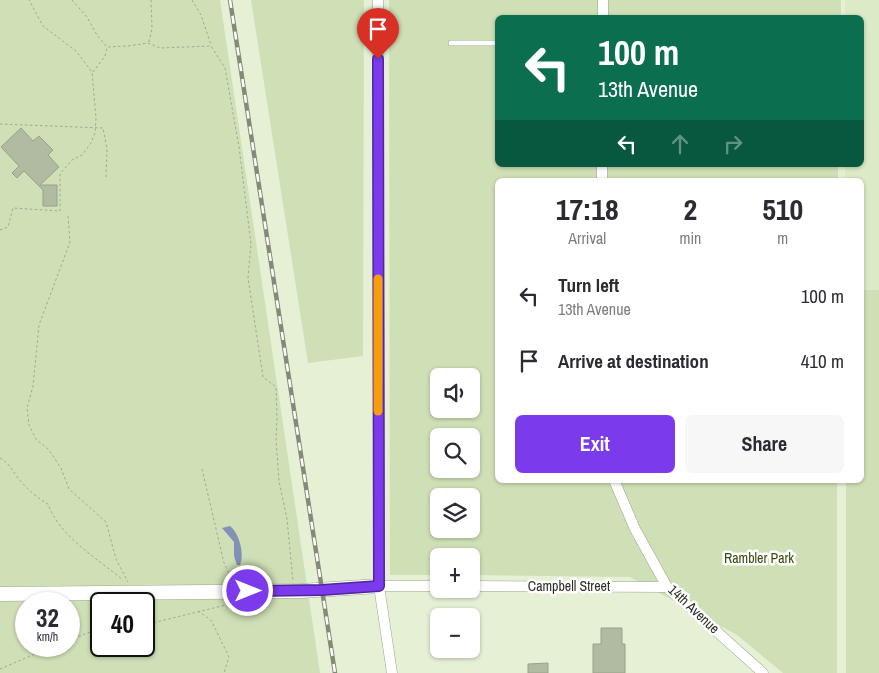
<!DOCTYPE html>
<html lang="en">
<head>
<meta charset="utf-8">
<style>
  body { margin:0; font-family:"Archivo Narrow",sans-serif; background:#f7f7f7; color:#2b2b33; height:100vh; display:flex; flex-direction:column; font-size:19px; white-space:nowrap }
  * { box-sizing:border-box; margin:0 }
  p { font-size:16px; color:#7c7c81 }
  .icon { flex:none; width:28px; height:28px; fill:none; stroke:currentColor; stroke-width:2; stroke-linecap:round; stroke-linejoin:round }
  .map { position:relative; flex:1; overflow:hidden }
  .sheet { position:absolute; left:495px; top:178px; width:369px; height:305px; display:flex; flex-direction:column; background:#fff; border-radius:8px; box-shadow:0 1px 4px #0004 }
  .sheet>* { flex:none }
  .hud { position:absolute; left:495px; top:15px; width:369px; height:152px; border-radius:8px; box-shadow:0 1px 4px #0004; background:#0b6e4f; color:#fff; overflow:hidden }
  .tools { position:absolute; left:430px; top:368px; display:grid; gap:10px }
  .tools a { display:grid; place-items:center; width:50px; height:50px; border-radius:8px; background:#fff; box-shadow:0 1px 4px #0004; font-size:25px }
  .speed { position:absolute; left:15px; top:592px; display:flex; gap:10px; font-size:25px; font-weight:700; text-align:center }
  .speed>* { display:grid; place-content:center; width:65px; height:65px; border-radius:50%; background:#fff; box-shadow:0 1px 4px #0004; line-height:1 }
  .speed small { font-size:12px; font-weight:400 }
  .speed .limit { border:2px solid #111; border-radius:8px; background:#fff; color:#111 }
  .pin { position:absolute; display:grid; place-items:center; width:42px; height:42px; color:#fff; margin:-51px -21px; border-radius:50% 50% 50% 0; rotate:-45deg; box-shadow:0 0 5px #0007 }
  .pin .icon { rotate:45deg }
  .me { position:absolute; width:55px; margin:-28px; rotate:90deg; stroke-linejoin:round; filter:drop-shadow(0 0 4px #0008) }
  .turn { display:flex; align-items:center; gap:18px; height:105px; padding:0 20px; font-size:22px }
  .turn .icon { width:65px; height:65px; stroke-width:2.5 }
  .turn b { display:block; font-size:35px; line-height:42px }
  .lanes { display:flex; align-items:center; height:48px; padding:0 20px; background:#0003; justify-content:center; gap:25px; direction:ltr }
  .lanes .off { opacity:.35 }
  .eta { display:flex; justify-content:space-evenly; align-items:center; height:85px; text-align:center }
  .eta b { font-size:30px; font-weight:700; line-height:35px }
  .action { display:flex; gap:10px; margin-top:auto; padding:10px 20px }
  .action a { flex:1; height:58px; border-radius:8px; background:#7c3aed; color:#fff; font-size:20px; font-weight:700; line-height:58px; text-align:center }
  .action a+a { background:#f7f7f7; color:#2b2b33 }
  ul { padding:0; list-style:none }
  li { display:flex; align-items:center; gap:15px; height:65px; padding:0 20px }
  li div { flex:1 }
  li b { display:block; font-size:19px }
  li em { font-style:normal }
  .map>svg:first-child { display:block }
  .built { fill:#dceac7 }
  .green { fill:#cfdfb6; fill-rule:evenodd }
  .water { fill:#8491b7 }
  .building { fill:#b1bba1; stroke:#98a288 }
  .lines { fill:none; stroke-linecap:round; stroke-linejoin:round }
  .lane-casing { stroke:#9ca68d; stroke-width:6 }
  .street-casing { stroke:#9ca68d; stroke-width:11 }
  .secondary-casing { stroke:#9ca68d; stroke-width:15 }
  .path { stroke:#a1a994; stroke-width:1; stroke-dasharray:2.5 2.5; stroke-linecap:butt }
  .lane { stroke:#fff; stroke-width:5 }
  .street { stroke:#fff; stroke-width:10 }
  .secondary { stroke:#fff; stroke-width:14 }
  .rail-casing { stroke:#838b78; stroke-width:4.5 }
  .rail { stroke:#fff; stroke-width:2.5; stroke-dasharray:8; stroke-linecap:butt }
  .route-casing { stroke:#51269a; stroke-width:12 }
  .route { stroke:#7c3aed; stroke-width:9 }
  .slow { stroke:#f59e0b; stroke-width:9 }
  .labels { text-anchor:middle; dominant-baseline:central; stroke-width:5; stroke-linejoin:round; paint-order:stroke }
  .park-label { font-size:14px; fill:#384b0b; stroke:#fff }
  .street-label { font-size:14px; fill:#2a2e23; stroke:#fff }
</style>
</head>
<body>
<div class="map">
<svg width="879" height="673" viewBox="0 0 879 673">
  <rect width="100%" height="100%" fill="#e5f0d5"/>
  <polygon class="built" points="845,0 879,0 879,673 846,673 846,480 861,480 861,180 845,180 845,165 861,165 861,18 845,17"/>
  <g class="green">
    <path d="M0,0H220L320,673H0ZM26,604H69V646H26ZM101,604H144V646H101Z"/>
    <polygon points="251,0 364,0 363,356 308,363"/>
    <path d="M389,0H841V17L498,18V165H838V180H498V480H837V673H783L737,635L630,577L471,575V556H439V575H390ZM439,376H471V409H439ZM439,436H471V469H439ZM439,496H471V529H439Z"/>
    <polygon points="861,290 879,290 879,673 846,673 846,480 861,480"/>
  </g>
  <path class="water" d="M230,526C239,533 245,554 240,565H237L234,556V542L222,528Z"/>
  <g class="building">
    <polygon points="21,128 33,141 39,136 53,150 48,155 59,167 40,185 57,185 57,206 43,206 43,190 24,171 17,178 12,173 19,166 1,147"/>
    <polygon points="601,628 622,628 622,644 625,644 625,673 593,673 593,644 601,644"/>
    <polygon points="548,663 548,673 528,673 528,664"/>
  </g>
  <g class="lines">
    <defs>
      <polyline id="lane" points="451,43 498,43"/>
      <g id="street">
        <polyline points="378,0 379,586 392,673"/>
        <polyline points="603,0 603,18"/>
        <polyline points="602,180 602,165"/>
        <polyline points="614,480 635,529 667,587 763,673"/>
        <polyline points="379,586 439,586"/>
        <polyline points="471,586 667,587"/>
      </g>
      <polyline id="secondary" points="0,594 301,591 379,586"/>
    </defs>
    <use href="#lane" class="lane-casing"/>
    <use href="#street" class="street-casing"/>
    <use href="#secondary" class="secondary-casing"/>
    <g class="path">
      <polyline points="72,0 87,17 97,35 107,47 128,46 148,43 160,48 211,46 225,68 239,147 251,244 248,278 263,377 276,387 277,418 276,440 279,481 287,519 293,581"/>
      <polyline points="192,0 201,15 211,45"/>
      <polyline points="149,42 152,28 151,0"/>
      <polyline points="93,72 105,56 107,48"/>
      <polyline points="0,124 103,128 107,149 106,178"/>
      <polyline points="68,216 70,242 39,325 33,386 27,408 29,425 36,439 49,450 61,468 69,489 106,522 116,559 128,582"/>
      <polyline points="0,230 8,227 13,208 60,211 60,174 72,160 82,155 91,143 95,133 96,118 92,72 76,51 43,26 29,0"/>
      <path d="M0,458C9,463 12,470 18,478C26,488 37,498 48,504C59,536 98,559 123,580"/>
      <polyline points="202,469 224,563 232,580"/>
      <polyline points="198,611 211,620 229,657 224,673"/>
      <polyline points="144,625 234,603"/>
      <polyline points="69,640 101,628"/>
      <polyline points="0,669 54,646"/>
    </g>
    <use href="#lane" class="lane"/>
    <use href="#street" class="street"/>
    <use href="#secondary" class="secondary"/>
    <defs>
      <polyline id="rail" points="230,0 335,673"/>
    </defs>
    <use href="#rail" class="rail-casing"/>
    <use href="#rail" class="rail"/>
  </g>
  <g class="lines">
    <defs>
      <polyline id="route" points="248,591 322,590 379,586 378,59"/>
    </defs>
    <use href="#route" class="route-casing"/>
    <use href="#route" class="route"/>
    <polyline class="slow" points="378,279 378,411"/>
  </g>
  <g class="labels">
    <g class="park-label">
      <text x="759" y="558">Rambler Park</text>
    </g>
    <g class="street-label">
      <text x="569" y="586">Campbell Street</text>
      <text transform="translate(694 609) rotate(43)">14th Avenue</text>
    </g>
  </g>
</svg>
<div class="tools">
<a><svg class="icon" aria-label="sound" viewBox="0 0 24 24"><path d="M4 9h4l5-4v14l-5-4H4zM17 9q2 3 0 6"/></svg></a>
<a><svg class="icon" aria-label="search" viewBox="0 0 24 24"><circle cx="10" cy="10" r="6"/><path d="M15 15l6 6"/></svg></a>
<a><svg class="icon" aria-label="layers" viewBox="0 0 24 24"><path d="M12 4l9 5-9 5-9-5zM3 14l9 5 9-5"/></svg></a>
<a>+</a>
<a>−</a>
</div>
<div class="speed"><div>32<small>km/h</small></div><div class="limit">40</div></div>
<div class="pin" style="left:378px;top:59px;background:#d93025"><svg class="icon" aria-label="arrive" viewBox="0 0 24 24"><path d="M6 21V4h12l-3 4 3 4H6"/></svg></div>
<svg class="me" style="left:248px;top:591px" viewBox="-20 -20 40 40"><circle r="17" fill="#7c3aed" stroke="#fff" stroke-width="3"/><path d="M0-11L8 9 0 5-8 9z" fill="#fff"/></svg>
<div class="hud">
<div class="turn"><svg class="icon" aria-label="left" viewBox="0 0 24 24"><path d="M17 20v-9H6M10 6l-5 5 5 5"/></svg><div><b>100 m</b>13th Avenue</div></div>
<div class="lanes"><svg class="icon" aria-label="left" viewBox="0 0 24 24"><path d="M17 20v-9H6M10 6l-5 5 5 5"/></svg><svg class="icon off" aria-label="ahead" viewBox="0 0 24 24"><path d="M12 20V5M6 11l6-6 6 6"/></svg><svg class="icon off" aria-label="right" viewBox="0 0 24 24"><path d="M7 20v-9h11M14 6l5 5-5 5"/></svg></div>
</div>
<section class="sheet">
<div class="eta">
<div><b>17:18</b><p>Arrival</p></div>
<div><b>2</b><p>min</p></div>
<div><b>510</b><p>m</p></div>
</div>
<ul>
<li><svg class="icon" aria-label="left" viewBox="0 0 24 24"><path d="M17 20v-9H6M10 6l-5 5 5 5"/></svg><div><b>Turn left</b><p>13th Avenue</p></div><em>100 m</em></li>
<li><svg class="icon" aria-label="arrive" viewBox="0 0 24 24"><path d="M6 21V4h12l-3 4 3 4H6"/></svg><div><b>Arrive at destination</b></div><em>410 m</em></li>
</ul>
<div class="action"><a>Exit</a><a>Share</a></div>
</section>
</div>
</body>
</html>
